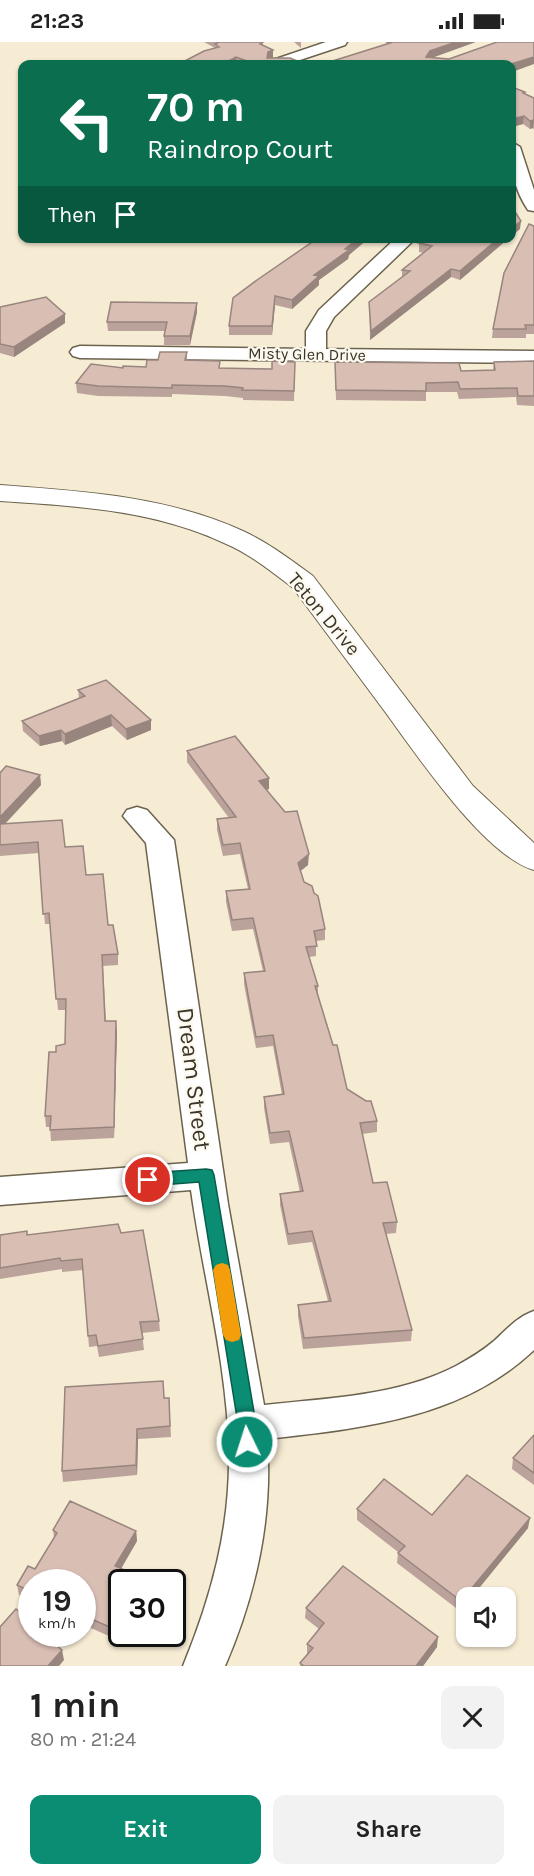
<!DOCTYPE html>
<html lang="en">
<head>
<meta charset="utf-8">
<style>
  body { margin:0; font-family:Karla,sans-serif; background:#f2f2f2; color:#222; height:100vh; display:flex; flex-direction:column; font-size:22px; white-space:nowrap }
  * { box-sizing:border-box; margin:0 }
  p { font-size:20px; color:#767676 }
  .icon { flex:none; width:33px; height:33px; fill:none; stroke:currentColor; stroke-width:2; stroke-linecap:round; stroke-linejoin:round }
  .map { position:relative; height:1624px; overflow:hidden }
  .side { display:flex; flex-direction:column; background:#fff; flex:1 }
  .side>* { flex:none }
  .guide { position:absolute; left:18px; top:18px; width:498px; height:183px; border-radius:12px; box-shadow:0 2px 4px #0004; background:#0b6e4f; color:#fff; overflow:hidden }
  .tools { position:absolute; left:456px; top:1545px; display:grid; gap:12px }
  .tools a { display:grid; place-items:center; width:60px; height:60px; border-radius:12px; background:#fff; box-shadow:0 2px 4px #0004; font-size:30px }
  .speed { position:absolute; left:18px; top:1527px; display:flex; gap:12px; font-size:30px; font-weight:700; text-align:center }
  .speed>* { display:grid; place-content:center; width:78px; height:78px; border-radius:50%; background:#fff; box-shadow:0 2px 4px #0004; line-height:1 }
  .speed small { font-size:15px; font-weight:400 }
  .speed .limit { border:3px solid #111; border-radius:9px; background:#fff; color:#111 }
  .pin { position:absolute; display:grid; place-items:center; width:51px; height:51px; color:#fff; margin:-26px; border:3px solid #fff; border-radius:50%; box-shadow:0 2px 6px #0007 }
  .me { position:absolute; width:66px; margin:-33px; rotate:356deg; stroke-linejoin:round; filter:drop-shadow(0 0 4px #0008) }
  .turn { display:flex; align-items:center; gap:21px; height:126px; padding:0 30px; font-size:27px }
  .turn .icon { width:78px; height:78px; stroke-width:2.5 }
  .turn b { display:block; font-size:42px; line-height:51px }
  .then { display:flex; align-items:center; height:57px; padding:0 30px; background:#0003; gap:12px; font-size:22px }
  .round { display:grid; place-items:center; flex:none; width:63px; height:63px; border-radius:12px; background:#f2f2f2 }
  .head { display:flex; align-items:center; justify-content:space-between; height:102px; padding:0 30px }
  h1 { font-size:36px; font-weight:700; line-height:45px }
  .cta { display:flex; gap:12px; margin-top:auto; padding:12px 30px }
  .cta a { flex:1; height:69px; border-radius:12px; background:#0b8d73; color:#fff; font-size:24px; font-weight:700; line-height:69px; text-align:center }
  .cta a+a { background:#f2f2f2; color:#222 }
  .status { display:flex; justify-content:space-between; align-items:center; height:42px; padding:0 30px; background:#fff; direction:ltr }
  .status svg { height:16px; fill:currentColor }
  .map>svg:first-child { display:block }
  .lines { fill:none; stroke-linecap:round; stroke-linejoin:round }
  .street-casing { stroke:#6c634e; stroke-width:3 }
  .secondary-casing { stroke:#6c634e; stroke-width:2 }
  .street { fill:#fff; fill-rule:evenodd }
  .secondary { fill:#fff; fill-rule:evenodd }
  .wall { fill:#bba39b }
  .shaded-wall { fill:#98857e }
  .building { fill:#d9beb4; stroke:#98857e; stroke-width:1.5 }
  .route { fill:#0b8d73; stroke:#075c4b; stroke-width:1.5 }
  .slow { fill:#f59e0b }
  .labels { text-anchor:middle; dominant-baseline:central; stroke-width:4.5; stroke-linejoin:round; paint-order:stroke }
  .far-street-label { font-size:16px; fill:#38342a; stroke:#fdf9ef }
  .street-label { font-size:20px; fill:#38342a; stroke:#fdf9ef }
  .near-street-label { font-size:24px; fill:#38342a; stroke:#fdf9ef }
</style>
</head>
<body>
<div class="status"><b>21:23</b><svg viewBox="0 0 49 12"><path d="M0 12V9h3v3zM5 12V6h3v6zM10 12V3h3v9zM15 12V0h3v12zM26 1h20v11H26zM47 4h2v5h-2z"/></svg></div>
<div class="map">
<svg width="534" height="1624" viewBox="0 0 534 1624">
  <rect width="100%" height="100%" fill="#f6ebd3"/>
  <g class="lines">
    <defs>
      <g id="street">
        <polygon points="326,0 347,0 345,3 288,22 268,22 270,19"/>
        <path d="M512,100L520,105L534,148V169L528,168C514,147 509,124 512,100Z"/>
        <polygon points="396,196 416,196 334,275 326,289 326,307 534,309 534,321 80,316 73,314 70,310 73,306 80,304 306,307 306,289 319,268"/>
        <path d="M137,765L147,768L174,798L228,1162L264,1363C328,1356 398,1354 456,1324C469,1317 482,1309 494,1299C507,1287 517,1275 534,1269V1308C461,1377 362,1386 267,1397C273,1476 256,1552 225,1624H183C211,1556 230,1487 229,1413C228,1324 203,1235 191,1148L0,1163V1135L188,1121L146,801L123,774L127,768Z"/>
      </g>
      <path id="secondary" d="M0,443C82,449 167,454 243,489C269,501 291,518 313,534L473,744L534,801V828C484,814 414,709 383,667C353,627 323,586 293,546C271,529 250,512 224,501C154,468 76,464 0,459Z"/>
    </defs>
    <use href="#street" class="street-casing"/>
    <use href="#secondary" class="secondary-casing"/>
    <use href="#street" class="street"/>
    <use href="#secondary" class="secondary"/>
  </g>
  <g class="wall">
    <polygon points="204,0 263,0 263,4 273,8 273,16 304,22 179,22 215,6"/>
    <polygon points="294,0 301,0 301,6"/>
    <polygon points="512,45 534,56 534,88 533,86 530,87 523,82 512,85"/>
    <polygon points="534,184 534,292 526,292 526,296 492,296 493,287"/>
    <polygon points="318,196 369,196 349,213 348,217 319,238 319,243 292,267 275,263 272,293 229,293 229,284"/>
    <polygon points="509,196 460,238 451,235 370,298 369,260 402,235 402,228 424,211 419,210 419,201"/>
    <polygon points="197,261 197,270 190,303 164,303 164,294 165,289 108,289 107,280"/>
    <polygon points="0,265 65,272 65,281 14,315 0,311"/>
    <polygon points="187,310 187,318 220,326 272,327 295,320 294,359 243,358 243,356 225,354 172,352 172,355 98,354 77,351 76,341 146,325 158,318"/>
    <polygon points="534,319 534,364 517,363 516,355 459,357 457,350 426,350 426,359 336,358 335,320 461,329 493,328 494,320"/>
    <polygon points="78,648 151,688 127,698 112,684 65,703 62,699 40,704 23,689 22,679 79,656"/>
    <polygon points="187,709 269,736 269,747 266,748 308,823 300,829 304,840 325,887 325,898 316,899 316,914 309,915 318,944 318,953 347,1047 377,1079 377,1090 362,1092 373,1141 397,1180 396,1191 386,1192 412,1288 411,1299 303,1307 298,1274 298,1263 328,1259 312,1200 288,1203 280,1163 280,1152 300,1150 289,1100 270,1102 264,1066 264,1055 282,1053 273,1004 256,1006 244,942 244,931 263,929 253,887 232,889 226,860 226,849 248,847 240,812 223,814 217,788 217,777 229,776 187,720"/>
    <polygon points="0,731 40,733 41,743 5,782 65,805 86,833 108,883 118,912 118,923 103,924 106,979 117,990 114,1096 51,1099 50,1085 46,1085 45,1074 56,1010 65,1002 66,968 58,968 50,882 45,882 39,811 0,814"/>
    <polygon points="121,1191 159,1279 160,1289 142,1291 144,1308 99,1315 97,1304 89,1305 83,1228 62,1230 62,1227 0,1237 0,1193"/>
    <polygon points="164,1356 169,1356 171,1395 138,1397 137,1433 63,1440 62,1429"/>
    <polygon points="534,1393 534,1443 512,1427 513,1416"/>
    <polygon points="357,1467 432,1473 528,1486 471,1556 466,1556 466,1561 460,1569 397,1521 398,1510 357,1478"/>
    <polygon points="53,1488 136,1489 137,1499 121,1527 146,1537 146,1540 122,1540 122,1592 124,1592 120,1599 82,1582 82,1540 32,1540 32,1559 19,1553 17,1543 35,1527 54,1496"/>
    <polygon points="306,1566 437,1605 423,1624 300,1624 300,1621 307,1612 307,1602 319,1587 305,1576"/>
  </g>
  <g class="shaded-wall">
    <polygon points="456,0 476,0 429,17 426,15 430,9"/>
    <polygon points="273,8 273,16 267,16 268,10"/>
    <polygon points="236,15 236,22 223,22"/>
    <polygon points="534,15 534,22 512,30 511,22"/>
    <polygon points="524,74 523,82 512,85 512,77"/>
    <polygon points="534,78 533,86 530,87 530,79"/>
    <polygon points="521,179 520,187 512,194 512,186"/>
    <polygon points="359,196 369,196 349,213 348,217 319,238 319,243 292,267 292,258 314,233"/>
    <polygon points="499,196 509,196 460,238 460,229"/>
    <polygon points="451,227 451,235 370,298 371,289"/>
    <polygon points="275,254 275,263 272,293 272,284"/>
    <polygon points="197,261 197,270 190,303 190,294"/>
    <polygon points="65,272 65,281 14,315 14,305"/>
    <polygon points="111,673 112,684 65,703 65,692"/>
    <polygon points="151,678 151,688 127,698 126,687"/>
    <polygon points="61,688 62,699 40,704 39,694"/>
    <polygon points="40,733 41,743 0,787 0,775"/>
    <polygon points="269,736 269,747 259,750 259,739"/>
    <polygon points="309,812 308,823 298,831 298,821"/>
    <polygon points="116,979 117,990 114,1096 114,1085"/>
    <polygon points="137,1387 138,1397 137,1433 136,1423"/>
    <polygon points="530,1476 528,1486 471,1556 466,1556 466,1561 460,1569 461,1559"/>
    <polygon points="136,1489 137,1499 116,1535 115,1524"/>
    <polygon points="122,1584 122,1592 124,1592 120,1599 119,1589"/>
    <polygon points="438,1595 437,1605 423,1624 416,1624"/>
    <polygon points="62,1608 64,1618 59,1624 48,1624"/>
  </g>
  <g class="building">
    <polygon points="219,0 263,0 260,2 273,8 268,10 267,16 290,16 304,22 255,22 236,15 223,22 179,22 204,9 219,5 215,2"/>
    <polygon points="386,0 456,0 430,9 426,15 449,17 497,0 534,0 534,15 511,22 323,22 390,1"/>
    <polygon points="512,45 525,50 523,51 534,56 534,78 530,79 524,74 512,77"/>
    <polygon points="512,165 521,179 512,186"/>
    <polygon points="529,182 534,184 534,283 525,283 526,287 493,287 504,231"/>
    <polygon points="318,196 359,196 345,207 349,208 314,233 319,234 292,258 275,254 272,284 229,284 233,256 257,238"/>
    <polygon points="431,196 499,196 460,229 451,227 371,289 369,260 410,229 402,228 432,204 419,201"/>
    <polygon points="46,255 65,272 14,305 0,302 0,265"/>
    <polygon points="111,260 197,261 190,294 164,294 167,280 107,280"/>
    <polygon points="160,310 187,310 185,318 220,319 219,326 272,327 272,319 295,320 294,349 242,348 243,346 225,344 172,343 172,346 98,344 76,341 91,322 123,326 123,324 146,325 147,318 158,318"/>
    <polygon points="534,319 534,354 518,354 517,346 460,347 458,340 426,341 426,349 336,348 335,320 459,321 461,329 495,328 494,320"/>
    <polygon points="106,638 151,678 126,687 111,673 65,692 61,688 39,694 22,679 85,654 78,648"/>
    <polygon points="235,694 269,736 259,739 285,770 297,769 309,812 298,821 304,840 312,844 314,851 318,854 325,887 314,889 317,904 306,905 318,944 315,944 333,1003 337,1003 347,1047 366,1059 371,1059 377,1079 360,1081 373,1141 387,1140 397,1180 383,1181 412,1288 304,1296 298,1263 331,1259 312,1189 288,1192 280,1152 303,1149 289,1089 270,1091 264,1055 284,1052 273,993 256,995 244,931 265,929 253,876 232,878 226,849 250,847 240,801 223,803 217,777 236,775 187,709"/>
    <polygon points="6,724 40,733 0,775 0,731"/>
    <polygon points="62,778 65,805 83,804 86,833 103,832 108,883 113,883 118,912 102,913 105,979 116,979 114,1085 50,1088 51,1074 45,1074 49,1010 56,1010 56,1004 65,1002 66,957 56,957 49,871 43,872 38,800 0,803 0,782"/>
    <polygon points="118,1182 121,1191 143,1188 159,1279 140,1280 143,1297 98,1304 96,1293 88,1294 82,1217 61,1219 60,1216 0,1226 0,1193 27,1189 27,1193"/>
    <polygon points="163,1339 164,1356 169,1356 170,1384 137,1387 136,1423 62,1429 65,1345"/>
    <polygon points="534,1393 534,1431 513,1416"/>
    <polygon points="467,1433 530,1476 461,1559 398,1511 405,1504 357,1467 384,1437 432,1473"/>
    <polygon points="70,1459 136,1489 115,1524 146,1537 144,1540 122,1540 122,1584 119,1589 82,1573 82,1540 32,1540 32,1550 17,1543 28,1524 35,1527 57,1491 53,1488"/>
    <polygon points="343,1524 438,1595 416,1624 304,1624 300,1621 313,1606 307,1602 324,1581 306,1566"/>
    <polygon points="16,1567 32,1578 32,1592 49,1592 51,1593 48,1596 62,1608 48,1624 0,1624 0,1585"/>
  </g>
  <polygon class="route" points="206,1127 212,1128 214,1133 256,1382 256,1400 253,1405 247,1408 240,1405 238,1400 238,1382 199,1140 148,1144 142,1142 140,1138 142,1133 148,1131"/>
  <polygon class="slow" points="222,1221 228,1223 230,1228 241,1293 239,1298 232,1300 226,1298 223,1293 213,1228 216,1223"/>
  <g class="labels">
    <g class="far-street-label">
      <text transform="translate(307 312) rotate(1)">Misty Glen Drive</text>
    </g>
    <g class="street-label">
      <text transform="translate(324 572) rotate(50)">Teton Drive</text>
    </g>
    <g class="near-street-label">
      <text transform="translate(194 1037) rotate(83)">Dream Street</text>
    </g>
  </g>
</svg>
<div class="tools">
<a><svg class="icon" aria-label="sound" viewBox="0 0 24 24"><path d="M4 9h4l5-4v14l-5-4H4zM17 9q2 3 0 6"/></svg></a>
</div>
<div class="speed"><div>19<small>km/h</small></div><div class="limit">30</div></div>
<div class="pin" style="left:148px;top:1138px;background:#d93025"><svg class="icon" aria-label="arrive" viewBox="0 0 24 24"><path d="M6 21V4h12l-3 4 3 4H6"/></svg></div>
<svg class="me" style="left:247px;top:1400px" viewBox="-20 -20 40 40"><circle r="17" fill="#0b8d73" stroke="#fff" stroke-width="3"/><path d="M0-11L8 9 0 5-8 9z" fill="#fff"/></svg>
<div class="guide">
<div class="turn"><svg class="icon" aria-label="left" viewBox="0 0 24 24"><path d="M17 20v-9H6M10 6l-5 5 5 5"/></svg><div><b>70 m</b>Raindrop Court</div></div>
<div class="then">Then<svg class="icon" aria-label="arrive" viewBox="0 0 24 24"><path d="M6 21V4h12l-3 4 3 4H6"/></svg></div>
</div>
</div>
<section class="side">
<div class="head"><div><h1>1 min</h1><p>80 m · 21:24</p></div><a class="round"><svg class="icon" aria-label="close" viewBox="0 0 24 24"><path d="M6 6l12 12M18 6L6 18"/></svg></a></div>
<div class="cta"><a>Exit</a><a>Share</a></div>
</section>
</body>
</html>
